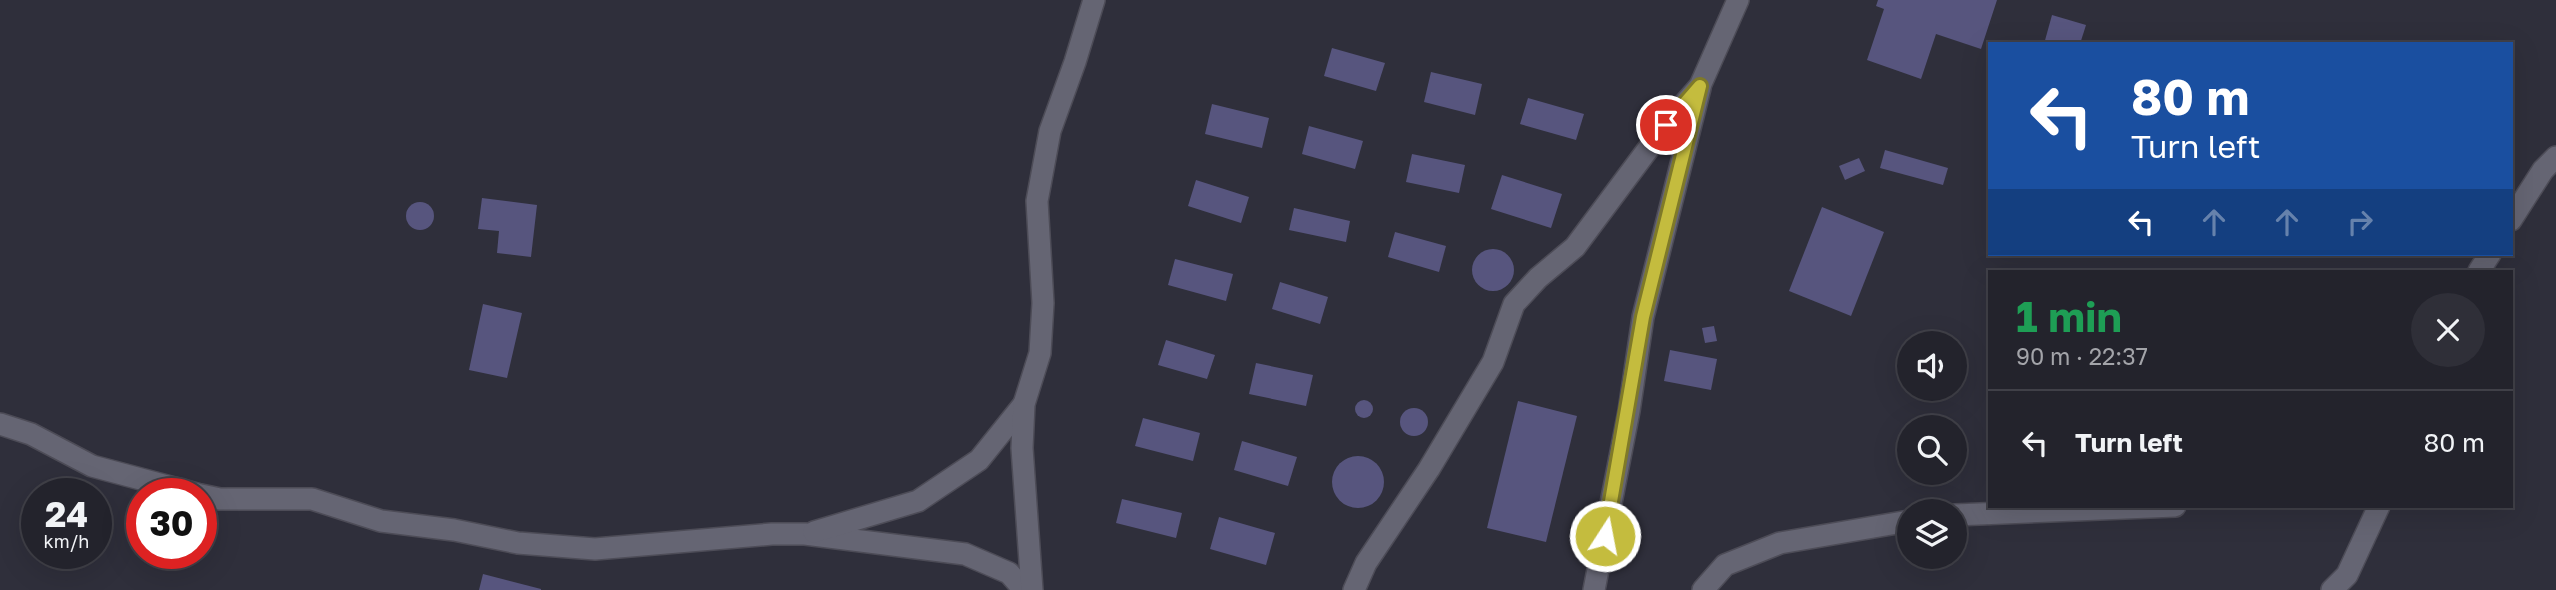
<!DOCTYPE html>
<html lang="en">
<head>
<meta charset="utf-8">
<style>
  body { margin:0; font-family:"Golos Text",sans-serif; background:#2f2f38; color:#f1f3f6; height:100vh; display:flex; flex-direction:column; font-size:26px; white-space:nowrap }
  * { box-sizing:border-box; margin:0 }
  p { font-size:23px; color:#a3a4a9 }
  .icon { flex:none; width:38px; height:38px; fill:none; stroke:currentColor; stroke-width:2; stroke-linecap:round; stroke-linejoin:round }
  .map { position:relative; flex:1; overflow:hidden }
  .drawer { position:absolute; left:1988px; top:270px; width:525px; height:238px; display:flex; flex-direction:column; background:#23232c; border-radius:0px; box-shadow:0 7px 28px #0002,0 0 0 2px #404048 }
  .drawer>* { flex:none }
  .hud { position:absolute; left:1988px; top:42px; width:525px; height:214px; border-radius:0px; box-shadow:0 7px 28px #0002,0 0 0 2px #404048; background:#1a4fa0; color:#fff; overflow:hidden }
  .buttons { position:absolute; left:1897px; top:331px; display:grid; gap:14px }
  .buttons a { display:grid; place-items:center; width:70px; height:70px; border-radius:50%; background:#23232c; box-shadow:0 7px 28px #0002,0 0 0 2px #404048; font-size:35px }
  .speed { position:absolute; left:21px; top:478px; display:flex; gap:14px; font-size:35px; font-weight:700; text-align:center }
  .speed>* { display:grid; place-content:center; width:91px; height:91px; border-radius:50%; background:#23232c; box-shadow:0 7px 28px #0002,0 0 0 2px #404048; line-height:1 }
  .speed small { font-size:18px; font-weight:400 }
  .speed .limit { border:10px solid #d22; background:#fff; color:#111 }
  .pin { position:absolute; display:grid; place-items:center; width:60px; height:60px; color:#fff; margin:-30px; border:4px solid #fff; border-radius:50%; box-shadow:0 2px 7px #0007 }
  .me { position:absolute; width:77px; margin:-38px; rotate:11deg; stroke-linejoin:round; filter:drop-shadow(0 0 5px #0008) }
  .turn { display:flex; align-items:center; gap:24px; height:147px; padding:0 28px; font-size:32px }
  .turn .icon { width:91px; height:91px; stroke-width:2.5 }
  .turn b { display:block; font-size:49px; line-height:60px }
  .lanes { display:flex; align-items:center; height:66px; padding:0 28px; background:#0003; justify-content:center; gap:35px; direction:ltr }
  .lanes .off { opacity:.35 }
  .round { display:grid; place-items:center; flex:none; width:74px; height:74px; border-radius:37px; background:#2f2f38 }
  .overview { display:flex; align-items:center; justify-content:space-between; height:119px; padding:0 28px }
  h1 { font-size:42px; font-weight:700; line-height:52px; color:#1e9e55 }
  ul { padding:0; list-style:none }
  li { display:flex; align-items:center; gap:21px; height:105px; padding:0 28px; border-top:2px solid #404048 }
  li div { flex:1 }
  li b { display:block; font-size:26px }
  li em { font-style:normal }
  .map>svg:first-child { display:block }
  .building { fill:#57557e }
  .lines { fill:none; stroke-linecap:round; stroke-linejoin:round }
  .street-casing { stroke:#4d4c57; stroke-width:24 }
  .street { stroke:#656573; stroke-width:21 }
  .route-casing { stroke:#7f7a28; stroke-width:18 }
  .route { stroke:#c4bc3e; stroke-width:12 }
</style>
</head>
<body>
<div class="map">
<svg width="2556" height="590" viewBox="0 0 2556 590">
  <rect width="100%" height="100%" fill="#2f2f3b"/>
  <g class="building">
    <polygon points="1878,0 1997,0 1981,49 1936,34 1921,79 1867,60 1884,9 1876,6"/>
    <polygon points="2052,15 2086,25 2080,44 2044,44"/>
    <polygon points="1332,48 1385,63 1376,91 1324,76"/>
    <polygon points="1431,72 1482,84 1475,115 1424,102"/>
    <polygon points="1528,98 1584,114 1576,140 1520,124"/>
    <polygon points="1212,104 1269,118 1262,148 1205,134"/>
    <polygon points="1309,126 1363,141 1355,169 1302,154"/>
    <polygon points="1885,150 1948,168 1943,185 1880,168"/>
    <polygon points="1412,154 1465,165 1459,193 1406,182"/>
    <polygon points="1859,158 1865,171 1845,180 1839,166"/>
    <polygon points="1502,175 1562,194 1551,228 1491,209"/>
    <polygon points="1196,180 1249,197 1241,223 1188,206"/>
    <polygon points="482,198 537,205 531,257 497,253 499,231 478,229"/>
    <circle cx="420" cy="216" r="14"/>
    <polygon points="1822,207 1884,232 1851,316 1789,291"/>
    <polygon points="1294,208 1350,221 1346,242 1289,230"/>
    <polygon points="1395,232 1446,246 1439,272 1388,257"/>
    <circle cx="1493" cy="270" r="21"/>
    <polygon points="1175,259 1233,274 1226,301 1168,285"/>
    <polygon points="1280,282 1328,297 1320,324 1272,309"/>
    <polygon points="483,304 522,313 507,378 469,370"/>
    <polygon points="1714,326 1717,341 1705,343 1702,328"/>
    <polygon points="1166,340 1215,355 1207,379 1158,365"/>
    <polygon points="1670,350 1717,359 1711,390 1664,381"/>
    <polygon points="1256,363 1313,375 1306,406 1249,394"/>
    <circle cx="1364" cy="409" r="9"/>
    <polygon points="1518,401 1577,416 1546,542 1487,528"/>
    <circle cx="1414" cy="422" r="14"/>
    <polygon points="1143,418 1200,433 1193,461 1135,446"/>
    <polygon points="1242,441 1297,457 1288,486 1234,470"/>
    <circle cx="1358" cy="482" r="26"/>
    <polygon points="1122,499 1182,513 1176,538 1116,523"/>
    <polygon points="1219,517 1275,533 1266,565 1210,549"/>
    <polygon points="483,574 541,589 541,590 479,590"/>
  </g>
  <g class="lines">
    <defs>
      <g id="street">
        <polyline points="2511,220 2543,170 2556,157"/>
        <polyline points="2479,271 2490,254"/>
        <polyline points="0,424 31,434 92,466 197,494"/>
        <polyline points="201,495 220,499 312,499 381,521 454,530 518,543 595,549 772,534 805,534 965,554 1009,573 1024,590"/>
        <polyline points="1955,515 2175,506"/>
        <polyline points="814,532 918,501 979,460 1024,404"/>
        <polyline points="1032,590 1022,448 1024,404 1040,353 1043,303 1037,201 1050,131 1075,62 1094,0"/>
        <polyline points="1354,590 1366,563 1429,469 1493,362 1514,304 1538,278 1575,247 1666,125 1700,86 1738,0"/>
        <polyline points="1594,590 1629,411 1643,317 1700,88"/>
        <polyline points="1703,590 1725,565 1780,543 1909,521"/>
        <polyline points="2332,590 2347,575 2379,506"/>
      </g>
    </defs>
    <use href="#street" class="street-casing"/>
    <use href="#street" class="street"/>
  </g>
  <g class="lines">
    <defs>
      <polyline id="route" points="1605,536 1643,317 1700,86 1666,125"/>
    </defs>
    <use href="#route" class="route-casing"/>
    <use href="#route" class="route"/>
  </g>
</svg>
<div class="buttons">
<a><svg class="icon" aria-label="sound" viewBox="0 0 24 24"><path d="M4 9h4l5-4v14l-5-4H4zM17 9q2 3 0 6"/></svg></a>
<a><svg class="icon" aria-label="search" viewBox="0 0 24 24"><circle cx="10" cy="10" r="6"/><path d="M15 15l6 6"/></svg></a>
<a><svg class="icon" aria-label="layers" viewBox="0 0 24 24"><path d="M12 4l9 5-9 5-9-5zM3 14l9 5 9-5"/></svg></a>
</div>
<div class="speed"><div>24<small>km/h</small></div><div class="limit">30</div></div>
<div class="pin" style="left:1666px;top:125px;background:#d93025"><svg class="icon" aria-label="arrive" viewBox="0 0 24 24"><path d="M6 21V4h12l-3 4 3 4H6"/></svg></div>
<svg class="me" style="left:1605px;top:536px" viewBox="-20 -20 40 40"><circle r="17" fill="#c4bc3e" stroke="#fff" stroke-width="3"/><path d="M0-11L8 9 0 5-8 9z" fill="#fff"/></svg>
<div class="hud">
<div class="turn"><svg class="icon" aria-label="left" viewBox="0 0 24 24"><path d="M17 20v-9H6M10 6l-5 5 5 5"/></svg><div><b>80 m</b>Turn left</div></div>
<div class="lanes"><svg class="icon" aria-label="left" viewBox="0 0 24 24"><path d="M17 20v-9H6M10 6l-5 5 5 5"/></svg><svg class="icon off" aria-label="ahead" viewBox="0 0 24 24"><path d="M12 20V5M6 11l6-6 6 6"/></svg><svg class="icon off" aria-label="ahead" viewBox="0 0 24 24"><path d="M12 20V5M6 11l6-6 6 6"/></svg><svg class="icon off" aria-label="right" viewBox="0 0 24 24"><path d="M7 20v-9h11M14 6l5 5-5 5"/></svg></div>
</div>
<section class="drawer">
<div class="overview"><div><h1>1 min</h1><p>90 m · 22:37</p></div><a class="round"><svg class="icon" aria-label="close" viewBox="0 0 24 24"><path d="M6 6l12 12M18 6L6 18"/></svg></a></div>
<ul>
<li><svg class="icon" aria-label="left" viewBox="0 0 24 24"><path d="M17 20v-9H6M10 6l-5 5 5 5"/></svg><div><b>Turn left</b></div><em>80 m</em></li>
</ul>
</section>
</div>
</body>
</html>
